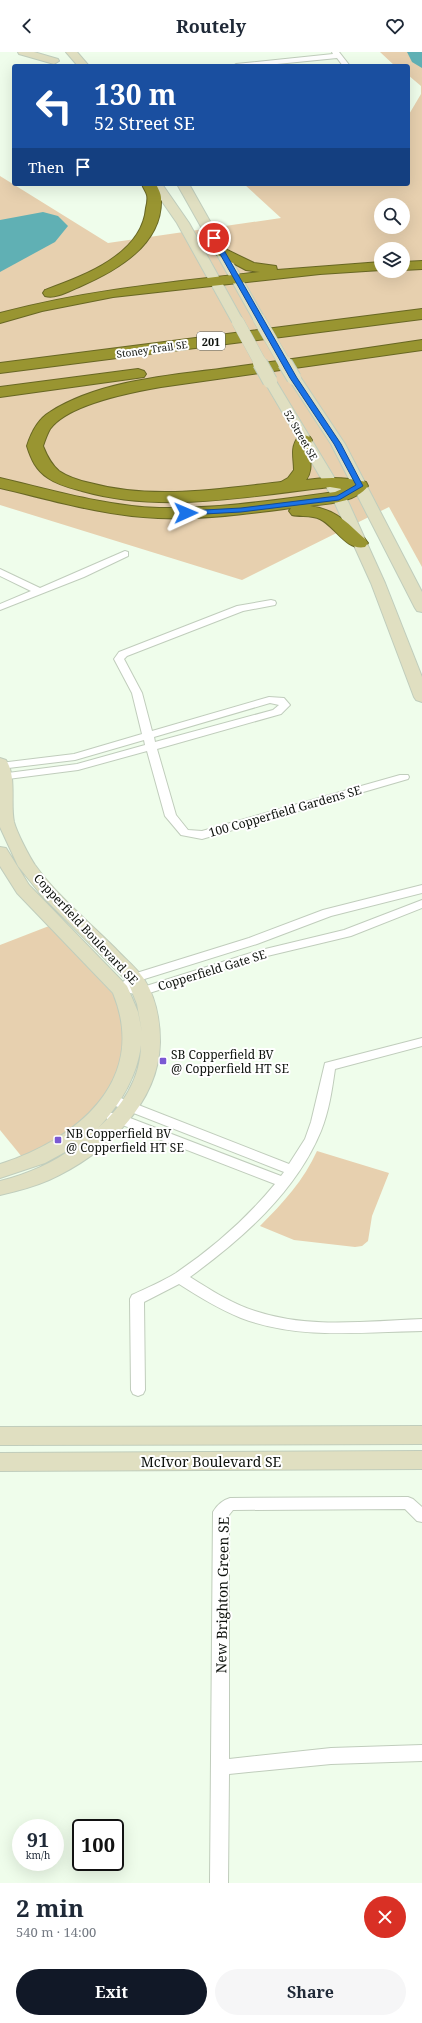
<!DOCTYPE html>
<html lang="en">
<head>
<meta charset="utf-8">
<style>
  body { margin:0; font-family:"Noto Serif",serif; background:#f6f6f7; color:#1f2937; height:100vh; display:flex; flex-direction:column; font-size:15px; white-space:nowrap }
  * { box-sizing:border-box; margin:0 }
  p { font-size:13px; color:#747a83 }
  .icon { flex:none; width:22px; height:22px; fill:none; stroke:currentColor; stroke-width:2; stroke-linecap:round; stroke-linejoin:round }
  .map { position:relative; height:1831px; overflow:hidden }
  .side { display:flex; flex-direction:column; background:#fff; flex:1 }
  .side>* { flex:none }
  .banner { position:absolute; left:12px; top:12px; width:398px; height:122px; border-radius:4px; box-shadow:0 4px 16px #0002; background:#1a4fa0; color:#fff; overflow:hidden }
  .buttons { position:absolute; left:374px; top:146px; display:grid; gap:8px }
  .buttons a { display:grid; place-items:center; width:36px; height:36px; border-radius:50%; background:#fff; box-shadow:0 4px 16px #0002; font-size:20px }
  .speed { position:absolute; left:12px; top:1767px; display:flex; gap:8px; font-size:20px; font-weight:700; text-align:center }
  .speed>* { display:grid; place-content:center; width:52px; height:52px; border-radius:50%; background:#fff; box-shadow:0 4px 16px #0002; line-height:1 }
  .speed small { font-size:10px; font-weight:400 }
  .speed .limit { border:2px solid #111; border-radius:6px; background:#fff; color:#111 }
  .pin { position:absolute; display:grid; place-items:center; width:34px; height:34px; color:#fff; margin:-17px; border:2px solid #fff; border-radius:50%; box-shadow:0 1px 4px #0007 }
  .me { position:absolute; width:44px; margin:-22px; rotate:89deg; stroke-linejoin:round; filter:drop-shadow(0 0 3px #0008) }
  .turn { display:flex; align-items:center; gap:14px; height:84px; padding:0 16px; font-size:18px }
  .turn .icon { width:52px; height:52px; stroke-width:2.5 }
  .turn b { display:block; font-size:28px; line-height:34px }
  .then { display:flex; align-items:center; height:38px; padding:0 16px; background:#0003; gap:8px; font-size:15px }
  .round { display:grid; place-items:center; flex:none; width:42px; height:42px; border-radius:21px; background:#f6f6f7 }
  .headline { display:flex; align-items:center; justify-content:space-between; height:68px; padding:0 16px }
  h1 { font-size:24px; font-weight:700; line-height:30px }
  .button { display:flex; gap:8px; margin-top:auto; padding:8px 16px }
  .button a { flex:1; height:46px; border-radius:24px; background:#111827; color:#fff; font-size:16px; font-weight:700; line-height:46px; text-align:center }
  .button a+a { background:#f6f6f7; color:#1f2937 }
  header { display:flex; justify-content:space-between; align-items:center; height:52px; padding:0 16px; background:#fff; font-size:18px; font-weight:700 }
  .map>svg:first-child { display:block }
  .green { fill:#e7d0af; fill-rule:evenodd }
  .water { fill:#60b0b4 }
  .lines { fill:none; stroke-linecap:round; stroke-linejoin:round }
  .street-casing { stroke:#c0cdbc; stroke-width:2 }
  .secondary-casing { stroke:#c0cdbc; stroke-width:2 }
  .highway-casing { stroke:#686724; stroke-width:2 }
  .street { fill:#fff; fill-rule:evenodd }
  .secondary { fill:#e0dfc1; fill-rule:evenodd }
  .highway { fill:#999531; fill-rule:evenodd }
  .secondary-bridge-far1-casing { stroke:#c0cdbc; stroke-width:13; stroke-linecap:butt }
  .secondary-bridge-casing { stroke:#c0cdbc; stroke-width:16; stroke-linecap:butt }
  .secondary-bridge-far1 { stroke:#e0dfc1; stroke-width:12 }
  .secondary-bridge { stroke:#e0dfc1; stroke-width:14 }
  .route { fill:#1a73e8; stroke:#114b97 }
  .poi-dot { fill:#7b59d3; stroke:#fff; stroke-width:1.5 }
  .labels { text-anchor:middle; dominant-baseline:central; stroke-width:4; stroke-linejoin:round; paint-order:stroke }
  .far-street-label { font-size:10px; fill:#0d110c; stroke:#fff }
  .shield { fill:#fff; stroke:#565855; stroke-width:1 }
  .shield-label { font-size:11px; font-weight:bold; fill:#0d110c }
  .street-label { font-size:12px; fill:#0d110c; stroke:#fff }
  .poi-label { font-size:12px; fill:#0d110c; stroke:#fff; text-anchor:start }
  .near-street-label { font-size:14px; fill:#0d110c; stroke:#fff }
</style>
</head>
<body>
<header><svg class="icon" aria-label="back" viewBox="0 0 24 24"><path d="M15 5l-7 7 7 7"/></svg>Routely<svg class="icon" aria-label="heart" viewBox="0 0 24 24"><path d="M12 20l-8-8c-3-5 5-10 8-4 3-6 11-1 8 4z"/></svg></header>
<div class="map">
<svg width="422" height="1831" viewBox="0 0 422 1831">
  <rect width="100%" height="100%" fill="#effdeb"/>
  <g class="green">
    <path d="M380,0H422V515L389,455L242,528L0,453V124L108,191L281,166L244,132H408V64L421,42V34L408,23V14H395ZM381,153H403V175H381ZM381,197H403V219H381Z"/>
    <polygon points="49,874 113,942 126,971 121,1018 101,1051 72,1079 22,1105 0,1078 0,893"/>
    <path d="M317,1099L389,1121L372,1164L368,1189L362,1194L355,1195L294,1188L260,1174C283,1151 304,1128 317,1099Z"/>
  </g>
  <g class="water">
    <polygon points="407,0 422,0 422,16 412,10"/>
    <polygon points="43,160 58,164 68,174 55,190 0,220 0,168"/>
  </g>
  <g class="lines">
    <defs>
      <g id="street">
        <polygon points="332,0 339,0 350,14 343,14 337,6 257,14 233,14 236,12 333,2"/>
        <polygon points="125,499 128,500 128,504 84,525 0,558 0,552 31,539 0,524 0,517 40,536"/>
        <path d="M271,548L275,549L276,551L275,553L243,559L127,604L124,607L142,641L152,679L269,645L284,646L290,653L281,662L157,697L176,763L188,778L202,779L400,723H408L409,725L408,727L202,787L181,783L165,764L147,699L78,718L0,728V722L77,712L145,693L144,688L75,708L0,717V711L74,702L142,682L132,641L114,607L119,600L237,554ZM270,651L279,653L273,658L155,690L154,685Z"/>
        <polygon points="422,833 422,841 331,864 257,892 138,929 132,934 143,935 257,899 344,878 422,848 422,856 351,884 263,905 143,943 130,941 128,938 121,942 115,938 130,923 249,886 323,858"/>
        <path d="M422,986V994L335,1017C332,1038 329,1059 321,1079C296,1140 242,1187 190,1225C211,1238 232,1252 255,1259C308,1277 367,1269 422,1267V1279C361,1280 299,1288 241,1266C219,1257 199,1245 179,1232L144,1250L145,1338L143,1342L138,1344L133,1342L131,1338L130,1247L132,1243C147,1236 163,1229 176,1221C213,1196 247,1166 275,1132L107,1067L106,1064L107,1061H117L281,1124L284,1120L108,1051L107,1048L108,1045H118L289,1112L305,1087L311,1070L325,1011Z"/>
        <path d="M408,1445L413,1447L422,1455V1470L417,1469L405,1457L233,1458L229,1463V1707L331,1696L422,1693V1709L331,1712L229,1722L228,1831H210L213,1460C217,1453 223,1448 230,1446Z"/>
      </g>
      <g id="secondary">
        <polygon points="18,0 34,0 58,7 59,9 54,12 19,2"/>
        <polygon points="66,0 77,0 89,14 78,14"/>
        <polygon points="150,132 162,132 189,171 244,270 242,273 238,274 232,270 177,171"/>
        <polygon points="177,132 189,132 265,267 263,270 255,270 253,267"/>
        <polygon points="294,322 299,323 345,392 422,540 422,560 417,559 415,556 331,392 288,326"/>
        <polygon points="270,325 276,329 346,445 385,531 422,625 422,650 416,648 414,645 371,531 332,445 264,329"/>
        <path d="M0,706L6,708C17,725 10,751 14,770C17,781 29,804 35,813C57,844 88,869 115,896C124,906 136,915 144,927C156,946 160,967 160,990C159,1053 103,1104 49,1128C33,1135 17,1139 0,1143V1129C28,1122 53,1111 76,1094L45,1111L0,1126V1112C76,1088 149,1029 113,941L17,841L0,814V795L6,796L29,833L127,934L138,960L142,980L137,952L128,930L42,844L18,814L0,775ZM141,993C141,1026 122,1055 98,1076C120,1053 137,1025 141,993Z"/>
        <polygon points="422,1374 422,1392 0,1393 0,1375"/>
        <polygon points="422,1399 422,1417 0,1419 0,1401"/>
      </g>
      <g id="highway">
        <path d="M142,132H156C158,137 161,141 161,146C163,193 116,219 79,235C69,239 56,247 45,244L43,241L45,238C83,224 142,203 146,156C147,152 148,147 147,143C146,139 143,136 142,132Z"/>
        <path d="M221,195L254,211L276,214L277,218L381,210V218L320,222L113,245L42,259L0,271V261C86,238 172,230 260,220L246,218L216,202L214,199L216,196Z"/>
        <polygon points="422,209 422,217 403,218 403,210"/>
        <polygon points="422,257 422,267 0,321 0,311"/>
        <path d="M422,288V298L161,335C132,340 68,352 50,377C47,382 45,388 43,394C47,404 51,412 59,419C68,425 81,429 90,431C152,448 219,437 281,430L288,426L294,418C294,406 290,396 298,385L304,383L310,385L312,388C307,402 315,416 306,428C326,425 346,425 366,430L368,434C357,450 328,452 310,454C337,458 346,470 365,487L368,491L365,495C346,499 335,474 320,467C311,463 301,465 292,463L289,459L291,456C247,462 203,468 158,466C104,464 52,448 0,436V426C52,438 105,454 159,456C218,457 276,448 335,440L342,437L330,435C249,444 163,462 82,439C71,436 58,433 48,426C36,418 31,407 27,394C31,381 38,367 50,360C103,326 181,323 241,314C302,306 362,297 422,288Z"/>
        <polygon points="138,317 144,319 146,322 144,325 0,345 0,335"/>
      </g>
    </defs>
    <use href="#street" class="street-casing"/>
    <use href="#secondary" class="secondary-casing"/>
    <use href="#highway" class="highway-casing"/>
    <use href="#street" class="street"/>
    <use href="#secondary" class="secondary"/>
    <use href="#highway" class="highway"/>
    <defs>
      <g id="secondary-bridge-far1">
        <polyline points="259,267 285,312"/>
        <polyline points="238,270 261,312"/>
      </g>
      <g id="secondary-bridge">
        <polyline points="260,311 270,329"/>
        <polyline points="285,311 294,326"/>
      </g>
    </defs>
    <use href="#secondary-bridge-far1" class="secondary-bridge-far1-casing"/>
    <use href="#secondary-bridge" class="secondary-bridge-casing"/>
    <use href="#secondary-bridge-far1" class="secondary-bridge-far1"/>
    <use href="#secondary-bridge" class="secondary-bridge"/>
  </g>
  <polygon class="route" points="214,184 217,186 297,326 341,392 363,434 339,448 241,460 186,463 182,461 186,459 241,456 337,444 356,433 334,392 290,326 211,186"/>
  <g class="poi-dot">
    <rect x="159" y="1005" width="8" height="8" rx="2"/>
    <rect x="54" y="1084" width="8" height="8" rx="2"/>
  </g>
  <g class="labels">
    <g class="far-street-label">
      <text transform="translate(152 297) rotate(-8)">Stoney Trail SE</text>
      <text transform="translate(301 383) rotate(60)">52 Street SE</text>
    </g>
    <rect class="shield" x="197" y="280" width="28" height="18" rx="3"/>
    <g class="shield-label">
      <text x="211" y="289">201</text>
    </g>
    <g class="street-label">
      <text transform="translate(285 759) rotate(-16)">100 Copperfield Gardens SE</text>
      <text transform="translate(86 877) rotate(47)">Copperfield Boulevard SE</text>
      <text transform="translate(212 918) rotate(-17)">Copperfield Gate SE</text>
    </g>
    <g class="poi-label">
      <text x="171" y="1002">SB Copperfield BV<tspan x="171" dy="14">@ Copperfield HT SE</tspan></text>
      <text x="66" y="1081">NB Copperfield BV<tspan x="66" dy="14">@ Copperfield HT SE</tspan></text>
    </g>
    <g class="near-street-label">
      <text x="211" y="1409">McIvor Boulevard SE</text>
      <text transform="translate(222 1543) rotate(-89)">New Brighton Green SE</text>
    </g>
  </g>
</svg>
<div class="buttons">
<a><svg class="icon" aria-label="search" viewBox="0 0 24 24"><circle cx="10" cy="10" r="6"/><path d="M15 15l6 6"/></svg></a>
<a><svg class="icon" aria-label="layers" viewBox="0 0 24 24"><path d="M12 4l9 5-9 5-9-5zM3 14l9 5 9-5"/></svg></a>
</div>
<div class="speed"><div>91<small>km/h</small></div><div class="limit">100</div></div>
<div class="pin" style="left:214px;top:186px;background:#d93025"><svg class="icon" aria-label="arrive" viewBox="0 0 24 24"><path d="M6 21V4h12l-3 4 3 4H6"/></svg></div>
<svg class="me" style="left:186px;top:461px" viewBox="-20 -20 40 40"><path d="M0-17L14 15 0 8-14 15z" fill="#1a73e8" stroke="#fff" stroke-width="4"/></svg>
<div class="banner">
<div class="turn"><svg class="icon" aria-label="left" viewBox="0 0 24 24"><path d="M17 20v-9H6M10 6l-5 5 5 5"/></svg><div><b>130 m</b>52 Street SE</div></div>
<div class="then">Then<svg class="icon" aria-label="arrive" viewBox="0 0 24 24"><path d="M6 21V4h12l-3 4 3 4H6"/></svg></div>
</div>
</div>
<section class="side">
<div class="headline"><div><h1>2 min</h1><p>540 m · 14:00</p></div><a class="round" style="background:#d93025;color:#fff"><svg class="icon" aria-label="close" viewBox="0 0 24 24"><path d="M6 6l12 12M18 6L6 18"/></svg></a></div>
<div class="button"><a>Exit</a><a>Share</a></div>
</section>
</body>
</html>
